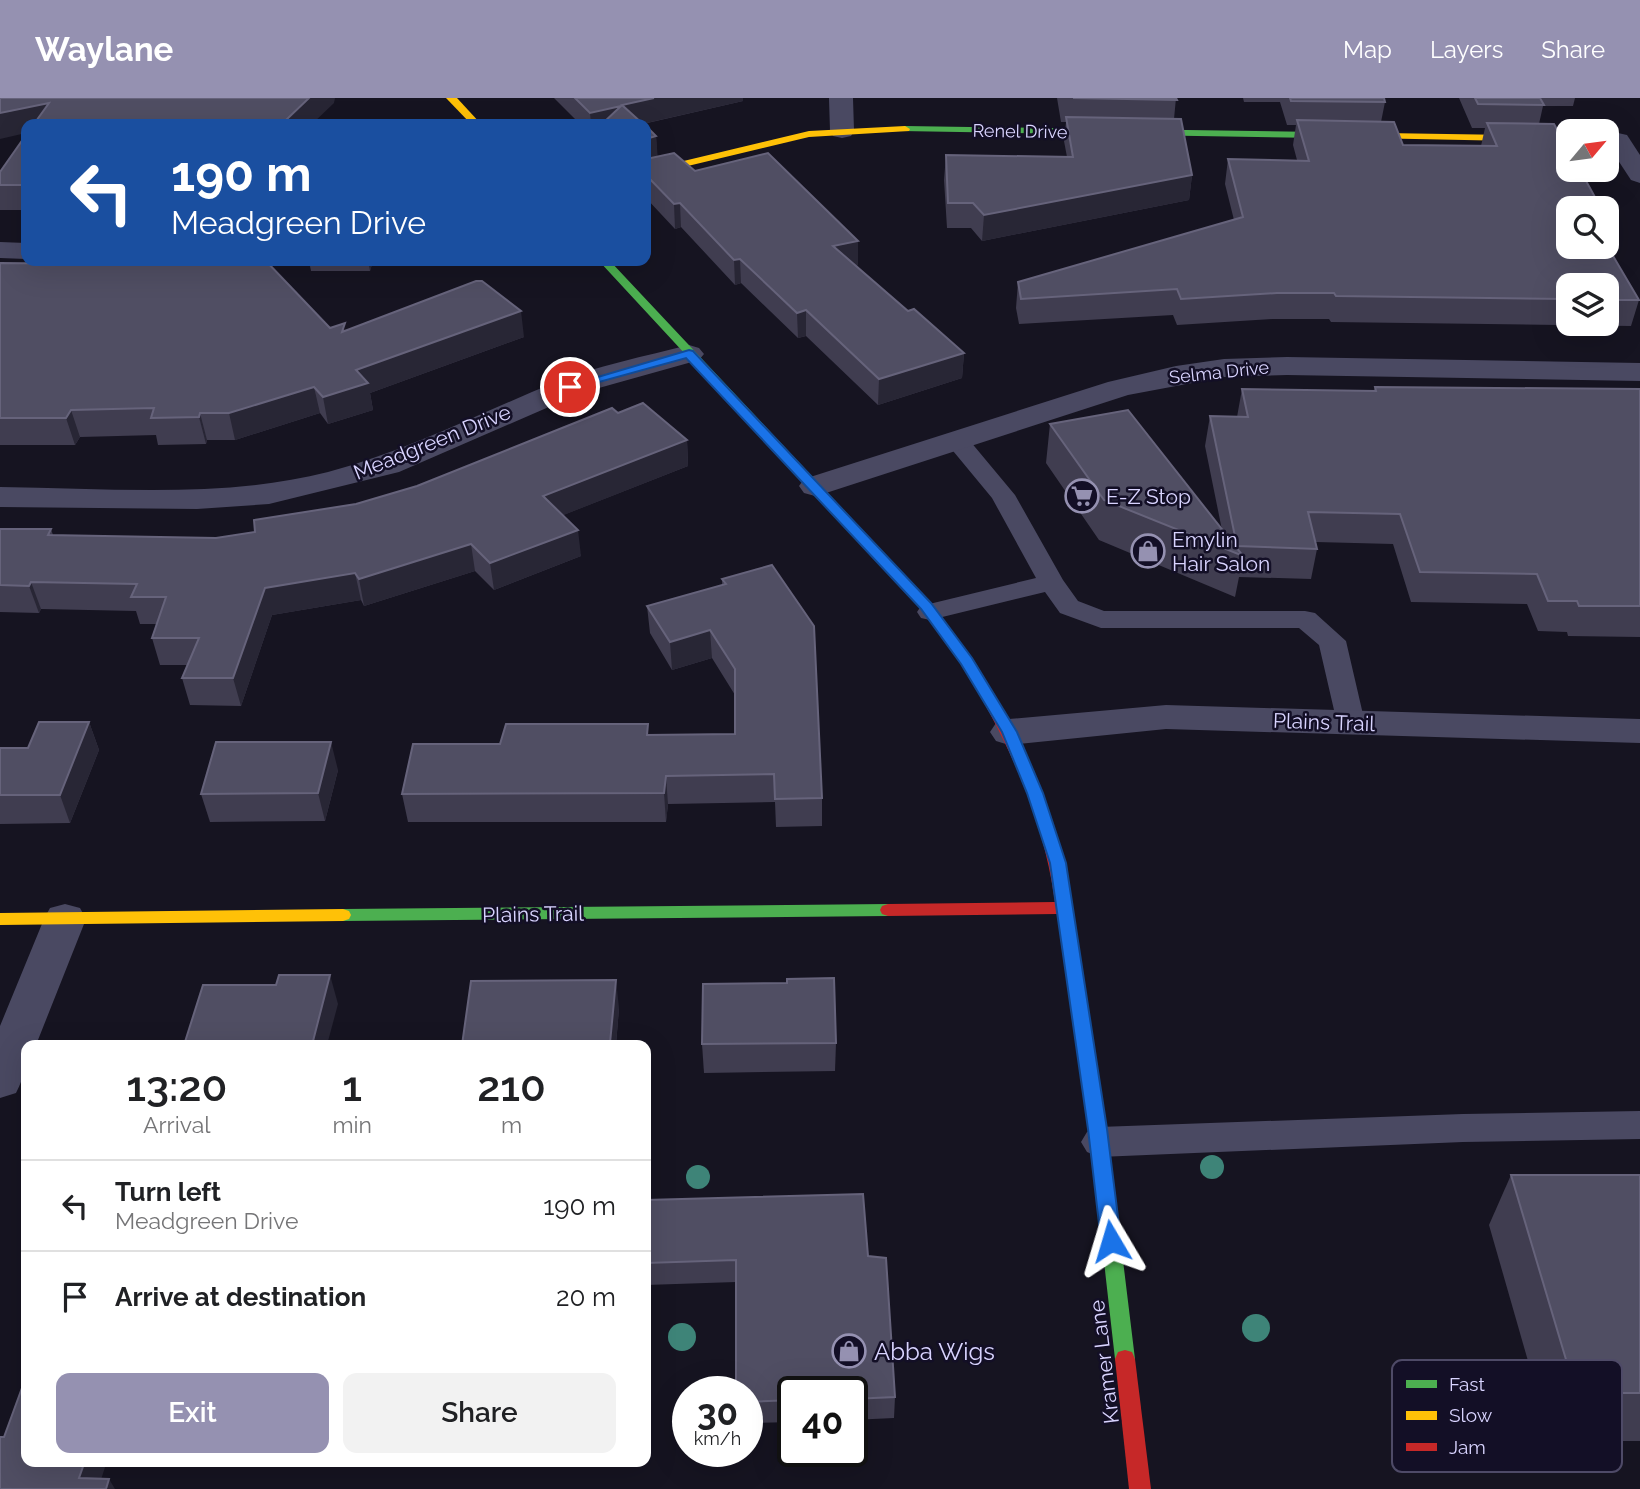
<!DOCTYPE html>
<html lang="en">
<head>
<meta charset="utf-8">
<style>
  body { margin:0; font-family:Raleway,sans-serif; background:#f2f2f2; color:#202124; height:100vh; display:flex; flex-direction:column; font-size:26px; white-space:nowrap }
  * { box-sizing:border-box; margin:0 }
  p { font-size:23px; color:#757577 }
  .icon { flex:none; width:38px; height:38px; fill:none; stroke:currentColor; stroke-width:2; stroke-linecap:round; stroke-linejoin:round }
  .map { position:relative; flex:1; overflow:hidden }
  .drawer { position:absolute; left:21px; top:942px; width:630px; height:427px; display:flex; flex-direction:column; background:#fff; border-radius:14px; box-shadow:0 7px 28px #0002 }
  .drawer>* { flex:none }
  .guide { position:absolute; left:21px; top:21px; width:630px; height:147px; border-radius:14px; box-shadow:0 7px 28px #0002; background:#1a4fa0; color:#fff; overflow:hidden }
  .needle { width:46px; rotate:61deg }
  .buttons { position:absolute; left:1556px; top:21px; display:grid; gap:14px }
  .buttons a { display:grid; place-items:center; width:63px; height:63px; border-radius:14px; background:#fff; box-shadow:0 7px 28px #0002; font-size:35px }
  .speed { position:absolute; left:672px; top:1278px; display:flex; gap:14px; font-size:35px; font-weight:700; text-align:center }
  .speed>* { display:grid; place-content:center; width:91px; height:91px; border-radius:50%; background:#fff; box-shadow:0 7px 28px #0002; line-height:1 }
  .speed small { font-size:18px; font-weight:400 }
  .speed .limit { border:4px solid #111; border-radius:10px; background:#fff; color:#111 }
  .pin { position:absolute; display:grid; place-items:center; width:60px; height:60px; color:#fff; margin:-30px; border:4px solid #fff; border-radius:50%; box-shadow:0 2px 7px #0007 }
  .me { position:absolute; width:77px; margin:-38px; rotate:353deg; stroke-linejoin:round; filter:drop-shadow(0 0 5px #0008) }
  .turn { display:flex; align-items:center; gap:24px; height:147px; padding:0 35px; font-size:32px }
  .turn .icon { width:91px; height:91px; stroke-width:2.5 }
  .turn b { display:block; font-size:49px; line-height:60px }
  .eta { display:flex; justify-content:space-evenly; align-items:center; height:119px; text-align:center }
  .eta b { font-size:42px; font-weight:600; line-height:49px }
  .button { display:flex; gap:14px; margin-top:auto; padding:14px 35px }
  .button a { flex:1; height:80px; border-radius:14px; background:#9591b1; color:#fff; font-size:28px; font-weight:600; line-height:80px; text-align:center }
  .button a+a { background:#f2f2f2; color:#202124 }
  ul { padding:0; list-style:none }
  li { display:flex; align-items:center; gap:21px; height:91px; padding:0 35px; border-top:2px solid #e0e0e0 }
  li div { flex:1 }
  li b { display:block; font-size:26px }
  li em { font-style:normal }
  header { display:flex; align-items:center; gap:42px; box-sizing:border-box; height:98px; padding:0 35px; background:#9591b1; color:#fff }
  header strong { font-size:33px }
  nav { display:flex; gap:38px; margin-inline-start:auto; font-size:24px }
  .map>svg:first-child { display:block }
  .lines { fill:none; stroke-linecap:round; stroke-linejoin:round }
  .lane { fill:#4a4962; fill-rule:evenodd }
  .street { fill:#4a4962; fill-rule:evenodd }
  .fast { fill:#4caf50; fill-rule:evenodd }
  .slow { fill:#ffc107; fill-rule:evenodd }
  .jam { fill:#c62828; fill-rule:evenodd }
  .tree { fill:#3e8478 }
  .wall { fill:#403d50; fill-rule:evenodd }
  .shaded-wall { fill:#282635 }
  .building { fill:#504e63; stroke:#66637b; stroke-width:2 }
  .route { fill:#1a73e8; stroke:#114b97; stroke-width:2 }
  .labels { text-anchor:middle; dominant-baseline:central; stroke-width:5; stroke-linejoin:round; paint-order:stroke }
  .far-street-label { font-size:18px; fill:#d9d4ff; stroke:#130f26 }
  .street-label { font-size:21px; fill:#d9d4ff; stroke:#130f26 }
  .poi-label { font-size:21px; fill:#d9d4ff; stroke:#130f26; text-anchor:start }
  .near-poi-label { font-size:24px; fill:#d9d4ff; stroke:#130f26; text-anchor:start }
  .key { fill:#130f26; stroke:#4e4a67; stroke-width:2 }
  .key-label { font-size:19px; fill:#d9d4ff }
</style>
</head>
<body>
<header>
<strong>Waylane</strong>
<nav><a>Map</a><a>Layers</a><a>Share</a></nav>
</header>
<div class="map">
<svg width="1640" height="1391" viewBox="0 0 1640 1391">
  <rect width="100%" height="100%" fill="#161421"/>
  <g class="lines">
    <g class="lane">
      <polygon points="956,335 965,337 1015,397 1063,482 1078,503 1104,513 1305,513 1315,515 1346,543 1365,625 1361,632 1351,635 1341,632 1337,625 1319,547 1299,530 1101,530 1060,515 1045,494 930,522 921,520 917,514 921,508 1036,480 992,400 944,342 947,337"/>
      <polygon points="1640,1013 1640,1041 1463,1044 1099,1059 1087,1054 1081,1044 1087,1034 1099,1029 1463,1016"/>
    </g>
    <g class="street">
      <polygon points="829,0 853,0 854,33 851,38 842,40 833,38 830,33"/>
      <polygon points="1618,35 1627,37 1640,57 1640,85 1631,82 1606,44 1609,37"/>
      <polygon points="0,144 26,145 26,161 0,160"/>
      <path d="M689,247L699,250L704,256L699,262L581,295L399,374L269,406L197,411L0,409V389C109,390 222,401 328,374C407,353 480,315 556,284C596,268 646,258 689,247Z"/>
      <polygon points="1287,259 1640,265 1640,283 1287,277 1224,279 1128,297 826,395 815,398 804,395 799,388 804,381 1108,284 1176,268 1224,261"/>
      <polygon points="1166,607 1640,621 1640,645 1166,631 1009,647 996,643 990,634 996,625 1009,621"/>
      <path d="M65,806L80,810L86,821L36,947H26C26,966 25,978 16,995L0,1000V928L44,821L50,810Z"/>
    </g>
    <g class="fast">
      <polygon points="905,28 1320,34 1325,37 1320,40 901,33 900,31"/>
      <polygon points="599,163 610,163 931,505 976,566 978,569 976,572 966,572 921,511"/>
      <polygon points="888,806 894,808 896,812 894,816 888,818 343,823 337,821 335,817 337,813 343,811"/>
      <polygon points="1082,921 1088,923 1091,928 1107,1031 1135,1261 1132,1268 1125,1270 1118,1268 1115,1261 1089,1031 1073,928 1076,923"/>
    </g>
    <g class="slow">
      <polygon points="446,0 457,0 481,26 471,26"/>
      <polygon points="905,28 910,31 909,33 809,39 646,78 646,72 809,33"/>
      <polygon points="1320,34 1568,38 1568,44 1316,39 1315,37"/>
      <polygon points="343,811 349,813 351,817 349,821 343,823 0,827 0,815"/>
    </g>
    <g class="jam">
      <path d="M971,564L976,566L1017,634L1043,695L1066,765L1091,928L1088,933L1082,935L1076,933L1073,928L1057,816L888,818L882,816L880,812L882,808L888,806L1055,804C1043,716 1008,645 964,569Z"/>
      <polygon points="1125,1252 1132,1254 1135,1261 1151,1391 1129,1391 1115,1261 1118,1254"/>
    </g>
  </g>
  <g class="tree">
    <circle cx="1212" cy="1069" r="12"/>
    <circle cx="698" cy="1079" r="12"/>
    <circle cx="1256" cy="1230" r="14"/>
    <circle cx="682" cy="1239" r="14"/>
  </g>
  <g class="wall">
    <polygon points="554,0 743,0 743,3 643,26 580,26"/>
    <polygon points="1057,0 1176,0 1174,21 1192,77 1189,102 982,143 971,130 947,130 944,82 946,57 1067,59 1064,43 1066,24 1061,24"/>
    <path d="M1243,0H1384L1385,4L1381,24L1403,47L1481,48L1485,30H1472L1459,0H1575L1573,8H1543L1539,26L1568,110L1639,202L1631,228L1331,224L1329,221H1272L1177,227L1173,217L1019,226L1016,210L1018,184L1234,122L1225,86L1228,61L1297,62L1293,47L1296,27H1287L1280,4H1244ZM1568,187H1606V226H1568Z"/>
    <polygon points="646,28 656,38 657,58 695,73 858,167 855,168 908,213 964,255 962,280 878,307 806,238 798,240 741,185 735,187 681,129 675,131 646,100"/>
    <polygon points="26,37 26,112 0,112 0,74"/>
    <polygon points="309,163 373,163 370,173 311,173"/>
    <polygon points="0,165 330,230 347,232 524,239 370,295 373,312 328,326 320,315 235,342 207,342 206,346 158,347 156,337 80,339 75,347 0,347"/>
    <polygon points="1375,289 1640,291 1640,539 1568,538 1567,534 1538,533 1527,506 1411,504 1393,446 1316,444 1317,451 1311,481 1239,479 1235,499 1099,442 1046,365 1050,326 1222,432 1205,348 1210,318 1237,319 1242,291 1374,293"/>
    <polygon points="618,315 687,342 688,368 563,417 581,458 494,492 475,473 364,508 361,502 272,517 241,608 190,607 182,580 187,567 160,567 152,540 157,526 140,526 136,513 41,511 39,515 0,514 0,431 51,431 53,437 216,440 255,434 356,406 417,388"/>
    <polygon points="772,467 822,700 822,728 776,729 775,704 668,706 666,724 408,724 402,696 500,646 649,637 735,636 735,597 712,560 672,572 650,535 647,508 722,487 722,481"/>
    <polygon points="89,624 99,652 70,725 0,726 0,650 28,650"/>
    <polygon points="338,672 325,723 210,724 201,696"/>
    <polygon points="787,885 836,945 835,973 704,975 702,946"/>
    <polygon points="619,910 616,947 462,947"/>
    <polygon points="1511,1077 1640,1077 1640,1343 1551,1343 1489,1127"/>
    <polygon points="646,1102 868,1158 895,1299 894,1320 852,1322 852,1293 793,1293 793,1324 747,1325 747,1293 736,1184 646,1187"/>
  </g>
  <g class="shaded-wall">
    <polygon points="309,0 335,0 334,5 312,26 286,22"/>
    <polygon points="654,0 743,0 743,3 642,26 622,7"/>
    <polygon points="49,5 55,26 26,26 26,35 0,41 0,15"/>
    <polygon points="621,8 622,26 591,26 590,15"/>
    <polygon points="656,38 658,62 646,65 646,41"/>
    <polygon points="1192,77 1189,102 982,143 984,117"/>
    <polygon points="680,105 681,129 675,131 674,106"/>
    <polygon points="858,143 858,167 833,173 833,148"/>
    <polygon points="740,161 741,185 735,187 734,162"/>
    <polygon points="368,163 373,163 370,173"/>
    <polygon points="806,212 806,238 798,240 797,215"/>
    <polygon points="521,213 524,239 370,295 373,312 328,326 323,299 356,272"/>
    <polygon points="964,255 962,280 878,307 879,281"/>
    <polygon points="314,289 320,315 235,342 229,315"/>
    <polygon points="71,312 80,339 75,347 66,320"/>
    <polygon points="200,315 207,342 206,346 199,319"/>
    <polygon points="687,342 688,368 546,424 543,398"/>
    <polygon points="578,432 581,458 494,492 490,465"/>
    <polygon points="471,446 475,473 364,508 359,481"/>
    <polygon points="355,475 361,502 272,517 241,608 233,580 265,490"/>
    <polygon points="31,484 41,511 39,515 29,488"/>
    <polygon points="710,532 712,560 672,572 670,544"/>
    <polygon points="89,624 99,652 70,725 60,697"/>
    <polygon points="331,644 338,672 325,723 318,695"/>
    <polygon points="666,678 668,706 666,724 664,695"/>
    <polygon points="330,877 338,906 327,947 312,947"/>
    <polygon points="616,882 619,910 616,947 610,947"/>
    <polygon points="85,1363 107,1363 98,1391 79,1380"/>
    <polygon points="109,1381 115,1391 106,1391"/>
  </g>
  <g class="building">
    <polygon points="0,0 309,0 286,22 320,26 34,26 49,5 0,15"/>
    <polygon points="575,0 654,0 622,7 643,26 602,26 621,8 590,15"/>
    <polygon points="1073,0 1176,0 1177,2"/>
    <polygon points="1290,0 1384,0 1385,4 1291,3"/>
    <polygon points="1475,0 1540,0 1544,7 1478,6"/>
    <polygon points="1066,19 1181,21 1192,77 984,117 973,105 948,105 946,57 1073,59"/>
    <polygon points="1297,22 1394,24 1403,47 1497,48 1487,25 1554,26 1568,51 1568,72 1580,72 1601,110 1568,110 1568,149 1606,149 1606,146 1639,202 1606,202 1606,187 1568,187 1568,201 1336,198 1334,195 1277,195 1181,201 1177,191 1021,201 1018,184 1243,119 1228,61 1309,63"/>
    <polygon points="646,28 656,38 646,41"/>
    <polygon points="26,37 26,87 0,87 0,74"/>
    <polygon points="674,55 695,73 768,55 858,143 833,148 908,213 914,211 964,255 879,281 806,212 797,215 740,161 734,162 680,105 674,106 646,77 646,61"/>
    <polygon points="219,163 266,163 330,230 345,225 342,234 476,183 482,183 521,213 356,272 368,285 323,299 314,289 229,315 200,315 199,319 151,320 154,310 71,312 66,320 0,320 0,165 202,167"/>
    <polygon points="1375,289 1640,291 1640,508 1579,508 1577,503 1548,503 1537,476 1420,474 1400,416 1308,414 1317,451 1237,448 1210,318 1248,319 1242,291 1376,293"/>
    <polygon points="643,305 687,342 543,398 578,432 490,465 471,446 359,481 355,475 265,490 233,580 182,580 199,540 152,540 166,499 131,499 137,486 31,484 29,488 0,487 0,431 51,431 48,437 216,440 255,434 254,422 356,406 417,388 612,310 618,315"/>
    <polygon points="1128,312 1243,458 1104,402 1050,326"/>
    <polygon points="772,467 814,528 822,700 775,701 774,676 666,678 664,695 402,696 413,646 500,646 506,626 648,626 647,637 735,636 735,571 710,532 670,544 647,508 726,486 722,481"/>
    <polygon points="39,624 89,624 60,697 0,697 0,650 28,650"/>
    <polygon points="216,644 331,644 318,695 201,696"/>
    <polygon points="279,877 330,877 312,947 184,947 203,887 276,887"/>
    <polygon points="834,880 836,945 702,946 703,886 787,885 787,881"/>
    <polygon points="616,882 610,945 580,945 580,947 462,947 471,883"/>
    <polygon points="1511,1077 1640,1077 1640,1295 1576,1295"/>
    <polygon points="863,1096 868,1158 886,1160 895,1299 852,1301 852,1293 793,1293 793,1302 747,1304 747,1293 736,1293 736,1162 646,1165 646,1102"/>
    <polygon points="26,1279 26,1363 85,1363 79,1380 109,1381 106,1391 0,1391 0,1339 4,1339"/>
  </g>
  <polygon class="route" points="689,252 693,253 931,505 972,560 1017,634 1043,695 1066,765 1107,1031 1121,1143 1118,1149 1111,1152 1104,1149 1101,1143 1088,1031 1050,765 1027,695 1002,634 961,566 921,511 686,260 570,292 564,289"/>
  <defs>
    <symbol id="supermarket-ring" viewBox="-11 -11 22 22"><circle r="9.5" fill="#130f26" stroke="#9591b1" stroke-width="1.5"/><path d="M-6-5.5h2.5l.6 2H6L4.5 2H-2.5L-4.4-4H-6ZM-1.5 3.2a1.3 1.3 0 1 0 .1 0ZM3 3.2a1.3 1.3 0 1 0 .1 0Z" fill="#9591b1"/></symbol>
    <symbol id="shop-ring" viewBox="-11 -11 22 22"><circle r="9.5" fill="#130f26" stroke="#9591b1" stroke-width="1.5"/><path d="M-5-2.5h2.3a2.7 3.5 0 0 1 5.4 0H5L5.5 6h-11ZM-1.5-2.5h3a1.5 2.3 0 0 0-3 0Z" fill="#9591b1"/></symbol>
  </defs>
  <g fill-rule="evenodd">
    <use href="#supermarket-ring" x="1063" y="379" width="38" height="38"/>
    <use href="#shop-ring" x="1129" y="434" width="38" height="38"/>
    <use href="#shop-ring" x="830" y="1234" width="38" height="38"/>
  </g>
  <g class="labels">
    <g class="far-street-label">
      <text transform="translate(1020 33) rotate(1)">Renel Drive</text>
      <text transform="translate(1219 274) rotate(-6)">Selma Drive</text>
    </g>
    <g class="street-label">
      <text transform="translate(432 344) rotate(-22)">Meadgreen Drive</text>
      <text transform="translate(1324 624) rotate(2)">Plains Trail</text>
      <text transform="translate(533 816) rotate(-1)">Plains Trail</text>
      <text transform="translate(1104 1264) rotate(-97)">Kramer Lane</text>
    </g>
    <g class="poi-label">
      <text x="1106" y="398">E-Z Stop</text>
      <text x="1172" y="441">Emylin<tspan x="1172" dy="24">Hair Salon</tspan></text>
    </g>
    <g class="near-poi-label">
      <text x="874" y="1253">Abba Wigs</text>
    </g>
  </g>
  <rect x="1392" y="1262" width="230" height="112" rx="10" class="key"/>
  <rect x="1406" y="1282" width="31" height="8" fill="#4caf50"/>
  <rect x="1406" y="1313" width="31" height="9" fill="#ffc107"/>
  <rect x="1406" y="1345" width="31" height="8" fill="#c62828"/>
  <g class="key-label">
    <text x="1449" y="1293">Fast</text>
    <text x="1449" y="1324">Slow</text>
    <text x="1449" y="1356">Jam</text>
  </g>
</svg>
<div class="buttons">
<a><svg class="needle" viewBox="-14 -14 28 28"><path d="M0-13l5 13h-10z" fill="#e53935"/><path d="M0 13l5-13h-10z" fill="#757577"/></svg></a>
<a><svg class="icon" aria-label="search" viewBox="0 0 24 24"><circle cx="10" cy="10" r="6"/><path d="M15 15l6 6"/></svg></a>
<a><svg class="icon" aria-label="layers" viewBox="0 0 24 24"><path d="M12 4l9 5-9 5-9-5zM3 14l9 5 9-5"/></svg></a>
</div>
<div class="speed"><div>30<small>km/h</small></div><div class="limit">40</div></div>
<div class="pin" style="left:570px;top:289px;background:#d93025"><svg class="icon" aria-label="arrive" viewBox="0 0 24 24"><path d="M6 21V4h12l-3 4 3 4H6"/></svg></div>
<svg class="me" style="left:1111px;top:1143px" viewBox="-20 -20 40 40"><path d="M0-17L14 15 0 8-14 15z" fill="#1a73e8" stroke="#fff" stroke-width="4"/></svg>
<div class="guide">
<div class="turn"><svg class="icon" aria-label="left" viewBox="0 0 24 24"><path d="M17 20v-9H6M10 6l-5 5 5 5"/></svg><div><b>190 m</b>Meadgreen Drive</div></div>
</div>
<section class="drawer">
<div class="eta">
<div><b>13:20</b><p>Arrival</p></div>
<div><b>1</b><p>min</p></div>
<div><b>210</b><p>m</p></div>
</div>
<ul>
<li><svg class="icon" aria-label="left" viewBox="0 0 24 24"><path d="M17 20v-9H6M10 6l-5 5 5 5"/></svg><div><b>Turn left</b><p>Meadgreen Drive</p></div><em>190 m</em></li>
<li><svg class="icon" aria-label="arrive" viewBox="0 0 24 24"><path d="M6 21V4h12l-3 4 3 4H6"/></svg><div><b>Arrive at destination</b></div><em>20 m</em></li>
</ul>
<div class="button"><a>Exit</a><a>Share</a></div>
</section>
</div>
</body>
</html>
